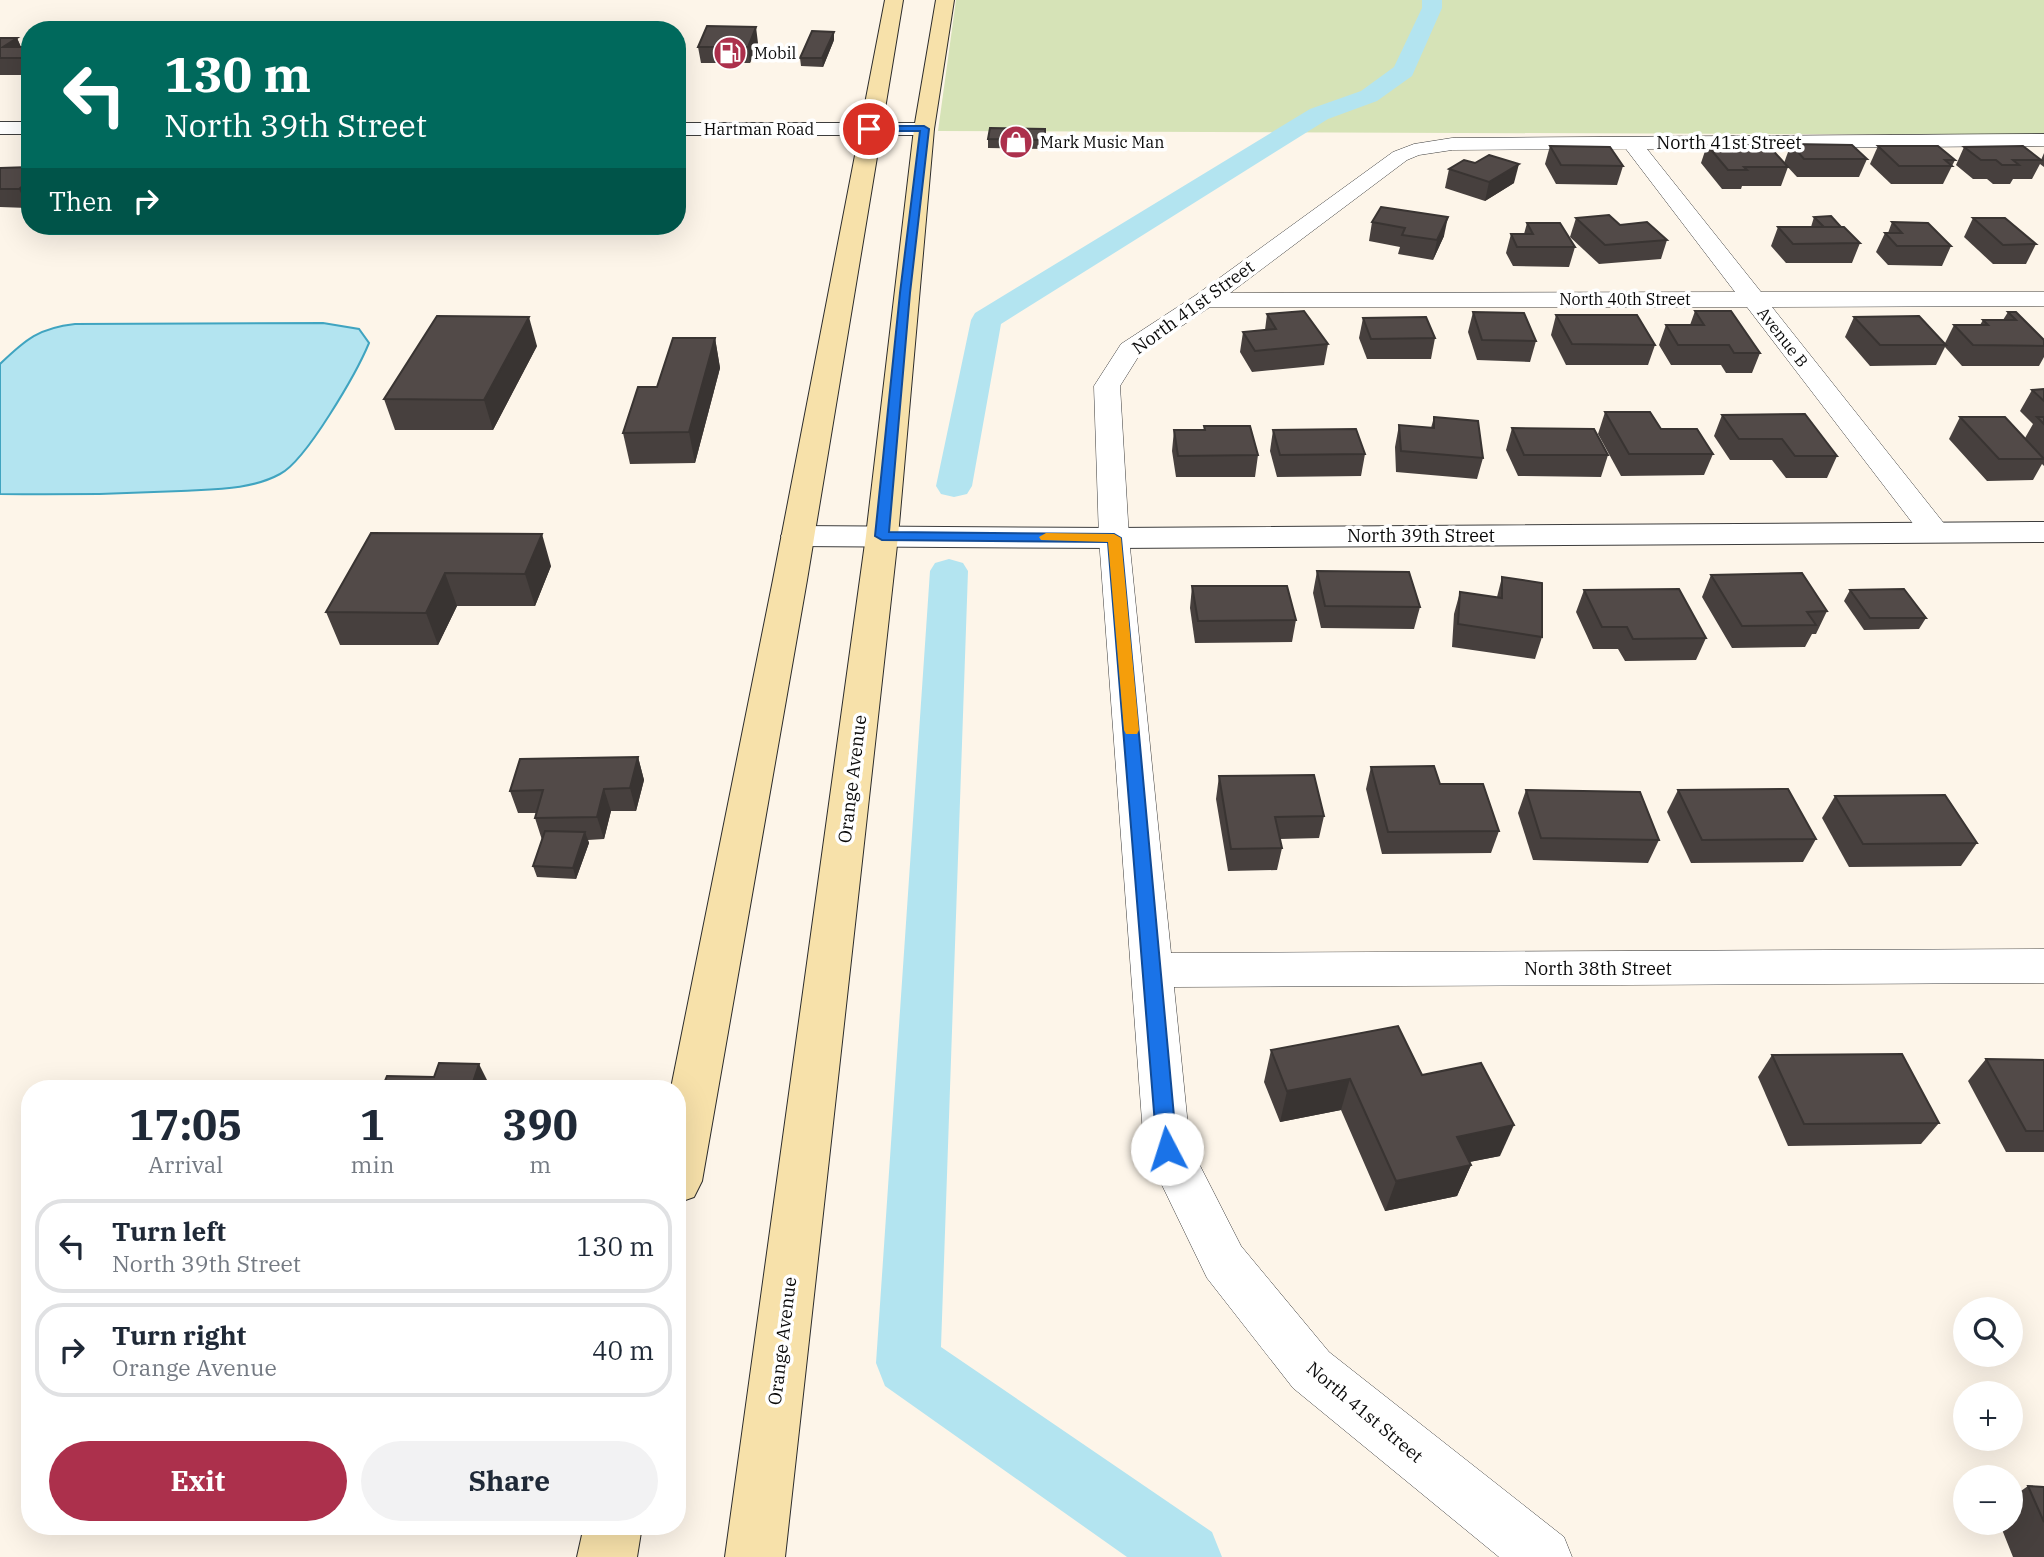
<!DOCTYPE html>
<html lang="en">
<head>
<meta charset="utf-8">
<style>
  body { margin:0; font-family:"IBM Plex Serif",serif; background:#f2f2f3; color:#1f2937; height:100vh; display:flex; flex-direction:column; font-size:26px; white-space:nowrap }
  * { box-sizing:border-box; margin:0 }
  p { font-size:23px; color:#747a83 }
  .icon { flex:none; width:38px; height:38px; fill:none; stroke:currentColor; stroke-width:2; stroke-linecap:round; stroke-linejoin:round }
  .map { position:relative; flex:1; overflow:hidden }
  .panel { position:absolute; left:21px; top:1080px; width:665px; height:455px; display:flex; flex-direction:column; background:#fff; border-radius:28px; box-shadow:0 7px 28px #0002 }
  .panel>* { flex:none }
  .banner { position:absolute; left:21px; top:21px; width:665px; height:214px; border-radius:28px; box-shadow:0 7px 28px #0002; background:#00695c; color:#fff; overflow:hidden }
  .fabs { position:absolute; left:1953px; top:1297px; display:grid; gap:14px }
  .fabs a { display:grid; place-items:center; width:70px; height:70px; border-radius:50%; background:#fff; box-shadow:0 7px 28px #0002; font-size:35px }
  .pin { position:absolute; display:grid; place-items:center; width:60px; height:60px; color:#fff; margin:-30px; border:4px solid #fff; border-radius:50%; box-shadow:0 2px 7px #0007 }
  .me { position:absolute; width:77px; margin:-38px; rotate:355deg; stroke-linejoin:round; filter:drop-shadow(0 0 5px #0008) }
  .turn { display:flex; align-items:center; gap:24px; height:147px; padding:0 28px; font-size:32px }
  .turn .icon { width:91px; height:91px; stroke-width:2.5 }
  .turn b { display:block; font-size:49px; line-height:60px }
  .then { display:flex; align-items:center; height:66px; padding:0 28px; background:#0003; gap:14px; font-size:26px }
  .eta { display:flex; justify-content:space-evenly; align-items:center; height:119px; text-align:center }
  .eta b { font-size:42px; font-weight:700; line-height:49px }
  .primary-button { display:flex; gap:14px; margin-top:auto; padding:14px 28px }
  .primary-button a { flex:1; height:80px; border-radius:42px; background:#ac304c; color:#fff; font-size:28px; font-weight:700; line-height:80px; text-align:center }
  .primary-button a+a { background:#f2f2f3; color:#1f2937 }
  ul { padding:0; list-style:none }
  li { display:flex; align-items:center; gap:21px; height:94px; margin:0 14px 10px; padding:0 14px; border:4px solid #e0e1e3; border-radius:28px }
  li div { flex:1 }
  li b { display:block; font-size:26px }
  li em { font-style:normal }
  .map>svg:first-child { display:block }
  .green { fill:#d6e3b7 }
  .water { fill:#b3e4f0; stroke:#40a4c0; stroke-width:2 }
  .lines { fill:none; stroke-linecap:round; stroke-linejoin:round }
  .canal { fill:#b3e4f0; fill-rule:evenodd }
  .minor-casing { stroke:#3d3d3d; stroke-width:1 }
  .tertiary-casing { stroke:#3d3d3d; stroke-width:2 }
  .secondary-casing { stroke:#2c2c2c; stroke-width:2 }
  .minor { fill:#fff; fill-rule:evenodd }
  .tertiary { fill:#fff; fill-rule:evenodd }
  .secondary { fill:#f7e1aa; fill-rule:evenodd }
  .wall { fill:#47403e }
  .shaded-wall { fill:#393432 }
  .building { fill:#524a48; stroke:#393432; stroke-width:2 }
  .route { fill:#1a73e8; stroke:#114b97; stroke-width:2 }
  .slow { fill:#f59e0b }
  .labels { text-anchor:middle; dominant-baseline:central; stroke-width:7; stroke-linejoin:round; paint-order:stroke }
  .far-poi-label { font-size:16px; fill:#0a0a0a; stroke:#fff; text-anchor:start }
  .far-street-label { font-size:16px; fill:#0a0a0a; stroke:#fff }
  .street-label { font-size:18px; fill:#0a0a0a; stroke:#fff }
</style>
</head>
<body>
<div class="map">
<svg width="2044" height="1557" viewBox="0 0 2044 1557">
  <rect width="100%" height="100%" fill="#fdf5e9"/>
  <polygon class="green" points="956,0 2044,0 2044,135 938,131"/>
  <path class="water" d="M323,323L359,329L369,343C357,372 306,461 280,474C251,490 214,489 181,491C120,494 61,495 0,494V364C26,339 39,328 75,324Z"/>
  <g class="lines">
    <g class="canal">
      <polygon points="1422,0 1442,0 1442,8 1412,76 1377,101 1328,119 1001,324 972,486 967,494 954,497 941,494 936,486 971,320 975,313 1310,109 1361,91 1394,67 1422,8"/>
      <polygon points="949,559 963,563 968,571 941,1347 1212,1532 1222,1557 1127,1557 885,1386 876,1363 930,571 935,563"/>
    </g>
    <defs>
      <path id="minor" d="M2044,134V146L1647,149L1761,292H2044V306L1772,307L1946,526L1950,532L1946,538L1935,541L1924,538L1747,307H1210L1140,354L1120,386L1129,538L1171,953L2044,949V983L1174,987L1190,1146L1241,1246L1329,1352L1564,1537L1572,1557H1499L1293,1388L1207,1278L1144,1148L1099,538L1094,386L1121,344L1196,295L1393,152L1414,144L1452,138ZM1626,149L1735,292L1230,293L1407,160L1419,155L1452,150Z"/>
      <g id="tertiary">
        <rect x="0" y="122" width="30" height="12"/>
        <polygon points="677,123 924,123 931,125 934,129 931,133 924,135 677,135"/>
        <polygon points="2044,522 2044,542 1114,548 797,546 786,543 781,536 786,529 797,526 1114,528"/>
      </g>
      <g id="secondary">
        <polygon points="885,0 903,0 807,580 702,1181 694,1197 677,1203 677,1088 671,1088 773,580"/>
        <polygon points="936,0 954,0 934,129 898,536 785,1557 725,1557 866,536 914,129"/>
        <polygon points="584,1526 642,1526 637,1557 577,1557"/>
      </g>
    </defs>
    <use href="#minor" class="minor-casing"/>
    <use href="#tertiary" class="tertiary-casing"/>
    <use href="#secondary" class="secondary-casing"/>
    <use href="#minor" class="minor"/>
    <use href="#tertiary" class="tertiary"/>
    <use href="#secondary" class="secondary"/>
  </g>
  <g class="wall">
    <polygon points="0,38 17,38 21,47 30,47 30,75 0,75"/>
    <polygon points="834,40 823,67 801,66 800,58"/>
    <polygon points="758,43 750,63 701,63 698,47"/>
    <polygon points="1045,129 1045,149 988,148 988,139"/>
    <polygon points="1791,144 1867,159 1859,177 1797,177 1784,163"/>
    <polygon points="1707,145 1788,167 1781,186 1742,186 1741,189 1722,189 1701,163"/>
    <polygon points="1550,146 1623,166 1617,185 1556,184 1545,164"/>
    <polygon points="1878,146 1955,160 1943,184 1891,184 1870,164"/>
    <polygon points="1964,147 2041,160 2044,153 2044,167 2040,164 2032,179 2013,179 2010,184 1993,184 1987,179 1973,179 1956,165"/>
    <polygon points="30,167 30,207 28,208 0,207 0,168"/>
    <polygon points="1449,169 1514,183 1485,201 1445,188"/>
    <polygon points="1381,207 1444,236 1433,260 1398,254 1400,247 1369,241 1372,222"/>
    <polygon points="1814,217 1841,227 1860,243 1852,263 1786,263 1771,246 1778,227 1811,227"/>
    <polygon points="1576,218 1620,225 1667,240 1661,259 1599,264 1570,237"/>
    <polygon points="1973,218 2036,244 2026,264 1993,264 1964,237"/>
    <polygon points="1892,222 1951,246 1942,266 1888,265 1876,252 1885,233 1888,233"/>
    <polygon points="1527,223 1575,247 1569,267 1513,266 1506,253 1511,234 1524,234"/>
    <polygon points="1695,311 1760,353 1752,373 1726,373 1721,365 1671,365 1659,345 1666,325 1690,325"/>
    <polygon points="1473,312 1536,341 1530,362 1477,360 1468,332"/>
    <polygon points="2008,312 2044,340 2044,357 2039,366 1962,366 1945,347 1936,365 1870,366 1845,337 1854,317 1945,343 1954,325 1980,325 1983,320 2003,320"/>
    <polygon points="1267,314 1328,344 1324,365 1252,372 1240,352 1243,332 1265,330"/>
    <polygon points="1556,315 1655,345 1648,365 1566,365 1551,335"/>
    <polygon points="1363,318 1435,338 1431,359 1367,359 1359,338"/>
    <polygon points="715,338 720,368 695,463 630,464 623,433 657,387"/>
    <polygon points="537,346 493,430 395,430 384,399"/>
    <polygon points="2044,389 2044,466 2042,464 2033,480 1987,481 1949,439 1960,417 2025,438 2033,424 2020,411 2032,390"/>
    <polygon points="1605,412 1661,429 1713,454 1704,475 1621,476 1598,434"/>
    <polygon points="1722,415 1837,456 1827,478 1786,478 1772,460 1730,460 1714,436"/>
    <polygon points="1434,417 1483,458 1477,479 1396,472 1395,447 1399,425 1431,428"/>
    <polygon points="1204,426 1258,455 1255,477 1176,477 1172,451 1174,430 1204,430"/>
    <polygon points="1512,428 1608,455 1601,477 1518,476 1506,450"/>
    <polygon points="1273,430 1365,454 1361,476 1277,477 1270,451"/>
    <polygon points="371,533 551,566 535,606 457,606 438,645 340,645 326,612"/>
    <polygon points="1317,571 1420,607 1414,629 1321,628 1313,593"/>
    <polygon points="1711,575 1827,611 1816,634 1812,634 1805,647 1732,648 1702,597"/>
    <polygon points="1502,577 1542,637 1535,659 1452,647 1454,614 1460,592 1497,597"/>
    <polygon points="1192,586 1296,620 1292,642 1195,643 1190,608"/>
    <polygon points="1584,590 1706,638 1696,660 1625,661 1618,649 1593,649 1576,612"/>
    <polygon points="1850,590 1926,618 1919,629 1864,630 1844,601"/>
    <polygon points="638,757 644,780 636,811 611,811 604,839 588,840 589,843 576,879 537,877 533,866 542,840 535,818 536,813 518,813 510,791"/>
    <polygon points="1371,767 1440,784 1499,831 1491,853 1382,854 1366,789"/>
    <polygon points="1219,776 1324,816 1319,838 1280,839 1282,848 1277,870 1228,871 1216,799"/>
    <polygon points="1526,790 1659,840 1648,863 1533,860 1518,813"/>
    <polygon points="1678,790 1816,839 1803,862 1691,863 1667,812"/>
    <polygon points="1835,796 1977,843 1961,866 1849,867 1822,818"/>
    <polygon points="1271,1050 1422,1075 1500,1156 1469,1162 1471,1165 1457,1196 1385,1211 1341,1110 1280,1122 1264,1082"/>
    <polygon points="1772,1055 1939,1123 1921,1144 1788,1146 1758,1077"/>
    <polygon points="1986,1059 2044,1060 2044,1152 2006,1152 1968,1081"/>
    <polygon points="2028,1486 2044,1487 2044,1557 2013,1557 1999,1522 2011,1522 2011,1498"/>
  </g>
  <g class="shaded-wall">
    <polygon points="756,27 758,43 750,63 748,47"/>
    <polygon points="834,32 834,40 823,67 822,58"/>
    <polygon points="17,38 24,55 3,47"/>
    <polygon points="1519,164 1514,183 1485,201 1489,182"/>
    <polygon points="30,180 30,207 28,208 19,189"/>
    <polygon points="1448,217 1444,236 1433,260 1437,240"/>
    <polygon points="529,317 537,346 493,430 484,400"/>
    <polygon points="715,338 720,368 695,463 689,432"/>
    <polygon points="542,534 551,566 535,606 525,574"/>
    <polygon points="445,573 457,606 438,645 426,613"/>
    <polygon points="638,757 644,780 636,811 630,788"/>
    <polygon points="604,789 611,811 604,839 597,817"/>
    <polygon points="585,832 589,843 576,879 573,868"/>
    <polygon points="479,1064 490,1086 489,1088 471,1088"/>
    <polygon points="1350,1079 1341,1110 1280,1122 1287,1091"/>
    <polygon points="1514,1125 1500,1156 1444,1167 1457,1137"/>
    <polygon points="1471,1165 1457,1196 1385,1211 1396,1181"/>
  </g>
  <g class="building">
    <polygon points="707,26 756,27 748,47 698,47"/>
    <polygon points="812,31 834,32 822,58 800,58"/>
    <polygon points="0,38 17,38 3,47 30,47 30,58 0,58"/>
    <polygon points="990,128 1045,129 1045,140 988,139"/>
    <polygon points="1791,144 1852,145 1867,159 1804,159"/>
    <polygon points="1707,145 1768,145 1788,167 1744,167 1747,170 1728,170"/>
    <polygon points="1550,146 1610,147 1623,166 1561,165"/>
    <polygon points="1878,146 1938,146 1955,160 1945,160 1952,166 1899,166"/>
    <polygon points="2023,146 2041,160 2013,160 2019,165 2002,165 1996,160 1981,160 1964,147"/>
    <polygon points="1489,155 1519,164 1489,182 1449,169 1464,160 1475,163"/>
    <polygon points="30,167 30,180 19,189 0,189 0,168"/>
    <polygon points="1381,207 1448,217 1437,240 1402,235 1405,228 1372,222"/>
    <polygon points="1609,215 1620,225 1647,222 1667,240 1605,245 1576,218"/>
    <polygon points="1831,216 1841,227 1824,227 1814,217"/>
    <polygon points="1973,218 2005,218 2036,244 2003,245"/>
    <polygon points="1892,222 1928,223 1951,246 1897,246 1885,233 1902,233"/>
    <polygon points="1527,223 1560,223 1575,247 1517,247 1511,234 1533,234"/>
    <polygon points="1778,227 1844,227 1860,243 1793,244"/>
    <polygon points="1304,311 1328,344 1255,351 1243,332 1276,329 1267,314"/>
    <polygon points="1695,311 1731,311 1760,353 1734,353 1729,345 1678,345 1666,325 1704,325"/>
    <polygon points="1473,312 1524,313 1536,341 1482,340"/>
    <polygon points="2008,312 2016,312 2044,340 2044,346 1973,345 1954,325 1988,325 1983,320 2016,320"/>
    <polygon points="1556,315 1637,315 1655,345 1572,344"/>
    <polygon points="437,316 529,317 484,400 384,399"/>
    <polygon points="1919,316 1946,345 1880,345 1854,317"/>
    <polygon points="1426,317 1435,338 1371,339 1363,318"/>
    <polygon points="673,338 715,338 689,432 623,433 638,387 657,387"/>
    <polygon points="2044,389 2044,401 2032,390"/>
    <polygon points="1605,412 1650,412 1661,429 1697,429 1713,454 1629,454"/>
    <polygon points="1805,414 1837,456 1795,456 1782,439 1739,439 1722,415"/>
    <polygon points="1434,417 1478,421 1483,458 1401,451 1399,425 1434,428"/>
    <polygon points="1960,417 2005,417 2044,459 1999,459"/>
    <polygon points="2037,417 2044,417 2044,424"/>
    <polygon points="1204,426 1250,426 1258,455 1178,456 1174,430 1205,430"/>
    <polygon points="1512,428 1594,429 1608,455 1524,455"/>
    <polygon points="1356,429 1365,454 1280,455 1273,430"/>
    <polygon points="371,533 542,534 525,574 445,573 426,613 326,612"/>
    <polygon points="1317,571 1409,572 1420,607 1325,606"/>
    <polygon points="1802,573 1827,611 1807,612 1816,625 1742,626 1711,575"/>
    <polygon points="1502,577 1542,583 1542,637 1458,624 1460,592 1502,598"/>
    <polygon points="1192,586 1287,586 1296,620 1198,621"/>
    <polygon points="1679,589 1706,638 1633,639 1627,627 1602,627 1584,590"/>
    <polygon points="1904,589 1926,618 1870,618 1850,590"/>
    <polygon points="638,757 630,788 604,789 597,817 535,818 543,790 510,791 520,759"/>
    <polygon points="1434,766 1440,784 1483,784 1499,831 1388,832 1371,767"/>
    <polygon points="1314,775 1324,816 1275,817 1282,848 1231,849 1219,776"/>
    <polygon points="1788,789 1816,839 1702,840 1678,790"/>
    <polygon points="1526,790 1640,792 1659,840 1541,838"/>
    <polygon points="1945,795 1977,843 1863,844 1835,796"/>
    <polygon points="545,831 585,832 573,868 533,866"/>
    <polygon points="1398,1026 1422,1075 1481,1063 1514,1125 1457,1137 1471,1165 1396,1181 1350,1079 1287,1091 1271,1050"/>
    <polygon points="1902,1054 1939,1123 1804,1124 1772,1055"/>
    <polygon points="1986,1059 2044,1060 2044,1131 2026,1131"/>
    <polygon points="439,1063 479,1064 471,1088 382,1088 387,1076 434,1077"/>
    <polygon points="2028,1486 2044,1487 2044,1522"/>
  </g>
  <polygon class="route" points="869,126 924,126 929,129 910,293 889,532 1114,534 1121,538 1177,1149 1174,1155 1167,1157 1160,1155 1157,1149 1108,542 882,540 875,536 900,293 920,131 866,131"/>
  <polygon class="slow" points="1046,533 1114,534 1121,538 1139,730 1137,734 1126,734 1124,730 1108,542 1041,540 1039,537"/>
  <defs>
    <symbol id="fuel-disc" viewBox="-11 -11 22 22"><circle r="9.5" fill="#ac304c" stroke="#fff"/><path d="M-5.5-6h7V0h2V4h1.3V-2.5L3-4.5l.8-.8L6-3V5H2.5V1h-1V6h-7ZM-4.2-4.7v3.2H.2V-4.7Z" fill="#fff"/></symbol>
    <symbol id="shop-disc" viewBox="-11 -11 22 22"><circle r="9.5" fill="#ac304c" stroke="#fff"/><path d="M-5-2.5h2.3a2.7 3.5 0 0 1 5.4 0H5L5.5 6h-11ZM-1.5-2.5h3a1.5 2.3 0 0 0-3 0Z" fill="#fff"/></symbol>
  </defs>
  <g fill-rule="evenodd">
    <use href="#fuel-disc" x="711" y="34" width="38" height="38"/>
    <use href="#shop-disc" x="997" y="123" width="38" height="38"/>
  </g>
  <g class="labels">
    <g class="far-poi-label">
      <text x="754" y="53">Mobil</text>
      <text x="1040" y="142">Mark Music Man</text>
    </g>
    <g class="far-street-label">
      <text x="759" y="129">Hartman Road</text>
      <text x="1625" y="299">North 40th Street</text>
      <text transform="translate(1783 337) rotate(52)">Avenue B</text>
    </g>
    <g class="street-label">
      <text x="1729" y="142">North 41st Street</text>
      <text transform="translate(1193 307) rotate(-36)">North 41st Street</text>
      <text x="1421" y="535">North 39th Street</text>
      <text transform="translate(852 779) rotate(-83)">Orange Avenue</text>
      <text x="1598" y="968">North 38th Street</text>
      <text transform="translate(782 1341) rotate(-83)">Orange Avenue</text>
      <text transform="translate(1365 1412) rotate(40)">North 41st Street</text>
    </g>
  </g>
</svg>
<div class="fabs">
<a><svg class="icon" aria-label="search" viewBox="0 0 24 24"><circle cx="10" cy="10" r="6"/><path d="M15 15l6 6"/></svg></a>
<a>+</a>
<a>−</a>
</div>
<div class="pin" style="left:869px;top:129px;background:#d93025"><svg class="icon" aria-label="arrive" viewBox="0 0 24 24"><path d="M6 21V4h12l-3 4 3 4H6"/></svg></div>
<svg class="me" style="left:1167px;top:1149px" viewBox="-20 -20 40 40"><circle r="19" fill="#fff"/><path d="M0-13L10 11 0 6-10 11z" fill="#1a73e8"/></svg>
<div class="banner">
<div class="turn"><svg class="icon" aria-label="left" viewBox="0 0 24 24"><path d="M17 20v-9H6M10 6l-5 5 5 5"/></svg><div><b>130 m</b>North 39th Street</div></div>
<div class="then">Then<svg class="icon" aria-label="right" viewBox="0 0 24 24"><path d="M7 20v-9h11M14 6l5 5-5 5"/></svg></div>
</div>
<section class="panel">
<div class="eta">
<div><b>17:05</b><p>Arrival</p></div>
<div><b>1</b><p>min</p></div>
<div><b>390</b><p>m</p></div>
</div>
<ul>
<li><svg class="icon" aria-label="left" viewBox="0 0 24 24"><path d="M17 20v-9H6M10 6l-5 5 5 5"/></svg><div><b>Turn left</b><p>North 39th Street</p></div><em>130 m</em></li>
<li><svg class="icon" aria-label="right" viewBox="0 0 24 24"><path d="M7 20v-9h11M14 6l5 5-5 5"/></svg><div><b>Turn right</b><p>Orange Avenue</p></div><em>40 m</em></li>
</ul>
<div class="primary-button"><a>Exit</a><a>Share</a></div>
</section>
</div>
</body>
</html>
